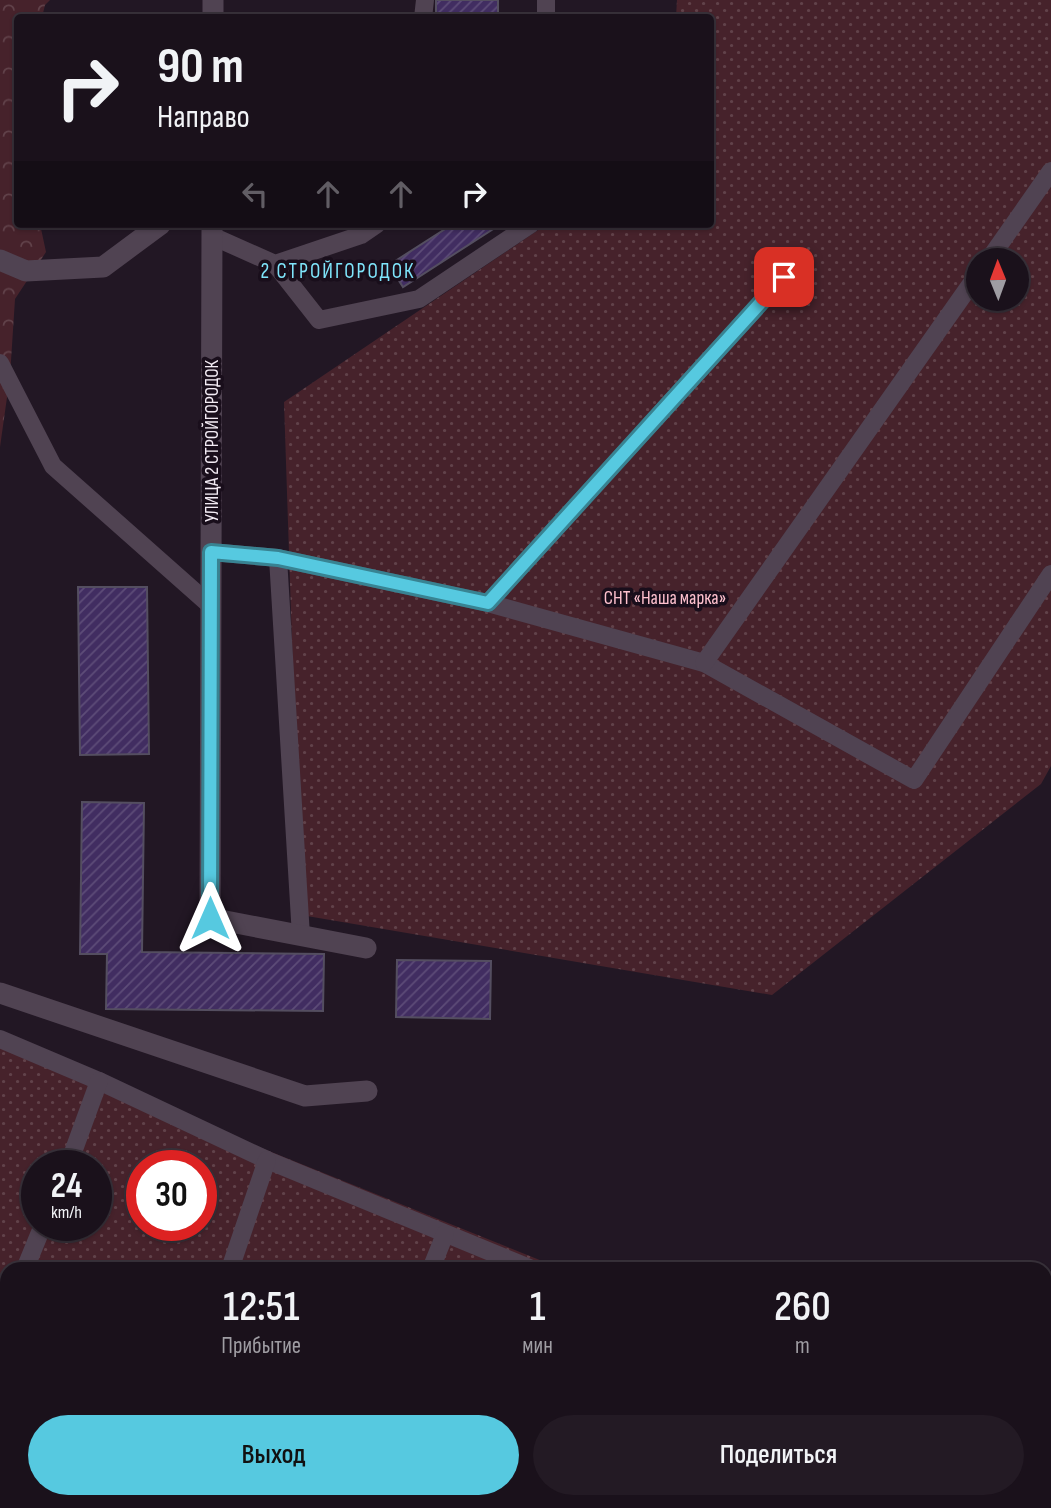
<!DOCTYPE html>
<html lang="ru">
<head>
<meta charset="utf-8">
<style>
  body { margin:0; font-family:"Sofia Sans Condensed",sans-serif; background:#231a24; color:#f1f3f6; height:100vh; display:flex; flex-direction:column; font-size:26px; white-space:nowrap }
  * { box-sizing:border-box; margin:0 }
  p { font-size:23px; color:#9f9da3 }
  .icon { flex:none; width:38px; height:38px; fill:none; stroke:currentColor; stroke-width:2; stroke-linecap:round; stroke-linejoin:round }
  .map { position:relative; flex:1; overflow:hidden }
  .side { position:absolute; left:0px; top:1262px; width:1052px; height:247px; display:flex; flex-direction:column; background:#1a111b; border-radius:21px 21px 0 0; box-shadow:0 2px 5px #0004,0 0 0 2px #38313a }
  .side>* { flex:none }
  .hud { position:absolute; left:14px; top:14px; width:700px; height:214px; border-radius:7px; box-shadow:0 2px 5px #0004,0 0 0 2px #38313a; background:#1a111b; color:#f1f3f6; overflow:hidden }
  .needle { width:46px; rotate:359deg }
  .controls { position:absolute; left:966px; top:248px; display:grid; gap:14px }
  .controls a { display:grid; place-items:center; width:63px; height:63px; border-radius:50%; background:#1a111b; box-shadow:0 2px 5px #0004,0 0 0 2px #38313a; font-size:35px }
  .speed { position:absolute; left:21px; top:1150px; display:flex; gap:14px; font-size:35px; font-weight:700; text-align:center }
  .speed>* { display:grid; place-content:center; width:91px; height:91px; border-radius:50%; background:#1a111b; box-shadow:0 2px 5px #0004,0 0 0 2px #38313a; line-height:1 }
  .speed small { font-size:18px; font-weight:400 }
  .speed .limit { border:10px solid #d22; background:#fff; color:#111 }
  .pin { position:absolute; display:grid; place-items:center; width:60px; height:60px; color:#fff; margin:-30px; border-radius:14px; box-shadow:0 4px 10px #0006 }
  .me { position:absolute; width:77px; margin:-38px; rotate:0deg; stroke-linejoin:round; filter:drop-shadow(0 0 5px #0008) }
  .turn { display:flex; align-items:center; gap:24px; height:147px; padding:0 28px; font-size:32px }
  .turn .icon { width:91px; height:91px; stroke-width:2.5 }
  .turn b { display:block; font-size:49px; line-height:60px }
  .lanes { display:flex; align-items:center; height:66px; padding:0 28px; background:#0003; justify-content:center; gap:35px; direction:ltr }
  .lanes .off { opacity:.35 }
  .eta { display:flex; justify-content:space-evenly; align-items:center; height:119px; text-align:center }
  .eta b { font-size:42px; font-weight:600; line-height:49px }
  .primary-button { display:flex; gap:14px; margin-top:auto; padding:14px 28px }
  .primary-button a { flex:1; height:80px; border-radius:42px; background:#56c9e0; color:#111; font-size:28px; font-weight:600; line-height:80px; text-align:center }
  .primary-button a+a { background:#231a24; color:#f1f3f6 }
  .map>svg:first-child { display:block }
  .green { fill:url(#green-dots); fill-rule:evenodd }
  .forest { fill:url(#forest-crowns) }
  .water { fill:url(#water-waves); stroke:#4e476a; stroke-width:2 }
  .building { fill:url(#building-hatch); stroke:#544e60; stroke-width:2 }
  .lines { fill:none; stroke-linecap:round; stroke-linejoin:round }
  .lane { stroke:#504352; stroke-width:18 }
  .street { stroke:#504352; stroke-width:21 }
  .route-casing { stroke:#388392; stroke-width:18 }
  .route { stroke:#56c9e0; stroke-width:12 }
  .labels { text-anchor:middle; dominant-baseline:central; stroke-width:7; stroke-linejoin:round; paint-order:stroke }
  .street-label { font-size:19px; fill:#f3ebf4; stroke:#190e1b }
  .park-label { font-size:19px; fill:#fec1ce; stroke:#190e1b }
  .neighbourhood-label { font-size:21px; letter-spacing:2px; fill:#7fe5fb; stroke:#190e1b }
</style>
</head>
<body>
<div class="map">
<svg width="1051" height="1508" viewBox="0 0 1051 1508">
  <defs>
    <pattern id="green-dots" width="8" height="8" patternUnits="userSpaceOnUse" patternTransform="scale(1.75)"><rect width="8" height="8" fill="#46222b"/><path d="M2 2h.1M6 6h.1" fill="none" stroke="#61424a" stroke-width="1.8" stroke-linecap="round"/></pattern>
    <pattern id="forest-crowns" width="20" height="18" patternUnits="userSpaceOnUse" patternTransform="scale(1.75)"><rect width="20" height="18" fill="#46222b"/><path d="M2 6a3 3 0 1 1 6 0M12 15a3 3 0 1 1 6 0" fill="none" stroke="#61424a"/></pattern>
    <pattern id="water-waves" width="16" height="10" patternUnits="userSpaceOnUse" patternTransform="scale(1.75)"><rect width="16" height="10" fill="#07012f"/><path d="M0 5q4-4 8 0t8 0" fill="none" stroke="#2c264e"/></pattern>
    <pattern id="building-hatch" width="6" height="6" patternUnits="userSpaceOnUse" patternTransform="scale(1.75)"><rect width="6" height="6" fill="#412d61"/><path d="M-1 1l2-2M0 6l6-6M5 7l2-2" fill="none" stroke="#5d4c78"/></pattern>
  </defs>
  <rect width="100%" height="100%" fill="#221724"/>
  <g class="green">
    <path d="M677,0H1051V766L1041,784L772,995L301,915L284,402L547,224H710V18L676,17ZM978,261H1017V299H978Z"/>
    <path d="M0,1031L202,1124L562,1269H7V1502H925L921,1508H0ZM37,1166H96V1225H37ZM142,1166H201V1225H142Z"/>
  </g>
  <polygon class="forest" points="0,0 50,0 45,5 42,17 18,18 18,224 40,224 46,252 15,299 10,376 0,447"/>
  <polygon class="water" points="1051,1399 1051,1508 988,1508 990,1502 1045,1502 1045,1407"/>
  <g class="building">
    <rect x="436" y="0" width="62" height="18"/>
    <polygon points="453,224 501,224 403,287 389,265"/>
    <polygon points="78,587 147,587 149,754 80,755"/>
    <polygon points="82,802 144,803 142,952 324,954 323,1011 106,1009 107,954 80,954"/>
    <polygon points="397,960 491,961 490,1019 396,1017"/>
  </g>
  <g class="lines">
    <g class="lane">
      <polyline points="423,18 425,0"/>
      <polyline points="546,18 546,0"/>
      <polyline points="212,236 275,264 361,235 377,224"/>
      <polyline points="988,261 1051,171"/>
      <polyline points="275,264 319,320 419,299 531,224"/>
      <polyline points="0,363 53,466 211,606"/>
      <polyline points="211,552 278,558 488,603 704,663 914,780 1051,574"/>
      <polyline points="278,558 301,936"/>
      <polyline points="488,603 784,277"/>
      <polyline points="704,663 978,274"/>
      <polyline points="0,1039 99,1081 267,1160 532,1269"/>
      <polyline points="68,1166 99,1081"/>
      <polyline points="25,1269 43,1225"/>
      <polyline points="230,1269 267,1160"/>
      <polyline points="431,1269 445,1234"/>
      <polyline points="0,1331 7,1314"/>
      <polyline points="131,1508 134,1502"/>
      <polyline points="333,1508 336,1502"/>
      <polyline points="546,1508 548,1502"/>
      <polyline points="744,1508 747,1502"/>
    </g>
    <g class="street">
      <polyline points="213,18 213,0"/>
      <polyline points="212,224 210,918 366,948"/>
      <polyline points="0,260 26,271 103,267 161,224"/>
      <polyline points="0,993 305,1096 367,1091"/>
    </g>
  </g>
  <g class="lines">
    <defs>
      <polyline id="route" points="210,918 211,552 278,558 488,603 784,277"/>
    </defs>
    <use href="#route" class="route-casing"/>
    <use href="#route" class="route"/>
  </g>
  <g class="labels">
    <g class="street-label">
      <text transform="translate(212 441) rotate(-90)">УЛИЦА 2 СТРОЙГОРОДОК</text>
    </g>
    <g class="park-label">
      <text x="665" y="598">СНТ «Наша марка»</text>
    </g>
    <g class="neighbourhood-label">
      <text x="338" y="271">2 СТРОЙГОРОДОК</text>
    </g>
  </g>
</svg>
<div class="controls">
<a><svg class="needle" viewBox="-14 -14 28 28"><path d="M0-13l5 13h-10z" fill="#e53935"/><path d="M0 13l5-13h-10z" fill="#9f9da3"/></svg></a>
</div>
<div class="speed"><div>24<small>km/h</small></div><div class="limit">30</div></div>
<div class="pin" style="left:784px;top:277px;background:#d93025"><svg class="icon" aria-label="arrive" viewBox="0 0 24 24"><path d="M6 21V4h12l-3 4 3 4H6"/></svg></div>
<svg class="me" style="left:210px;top:918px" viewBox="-20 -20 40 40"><path d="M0-17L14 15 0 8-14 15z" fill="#56c9e0" stroke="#fff" stroke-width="4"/></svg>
<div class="hud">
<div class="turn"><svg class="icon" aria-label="right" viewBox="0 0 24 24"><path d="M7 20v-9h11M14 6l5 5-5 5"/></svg><div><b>90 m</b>Направо</div></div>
<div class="lanes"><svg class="icon off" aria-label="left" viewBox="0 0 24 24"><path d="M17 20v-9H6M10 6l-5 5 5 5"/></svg><svg class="icon off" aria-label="ahead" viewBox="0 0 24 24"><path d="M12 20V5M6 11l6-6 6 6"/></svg><svg class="icon off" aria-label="ahead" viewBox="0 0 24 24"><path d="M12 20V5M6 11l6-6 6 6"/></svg><svg class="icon" aria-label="right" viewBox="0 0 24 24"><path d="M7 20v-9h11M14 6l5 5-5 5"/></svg></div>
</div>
<section class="side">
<div class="eta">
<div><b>12:51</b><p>Прибытие</p></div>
<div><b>1</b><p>мин</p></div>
<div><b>260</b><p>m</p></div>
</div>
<div class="primary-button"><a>Выход</a><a>Поделиться</a></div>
</section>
</div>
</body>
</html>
